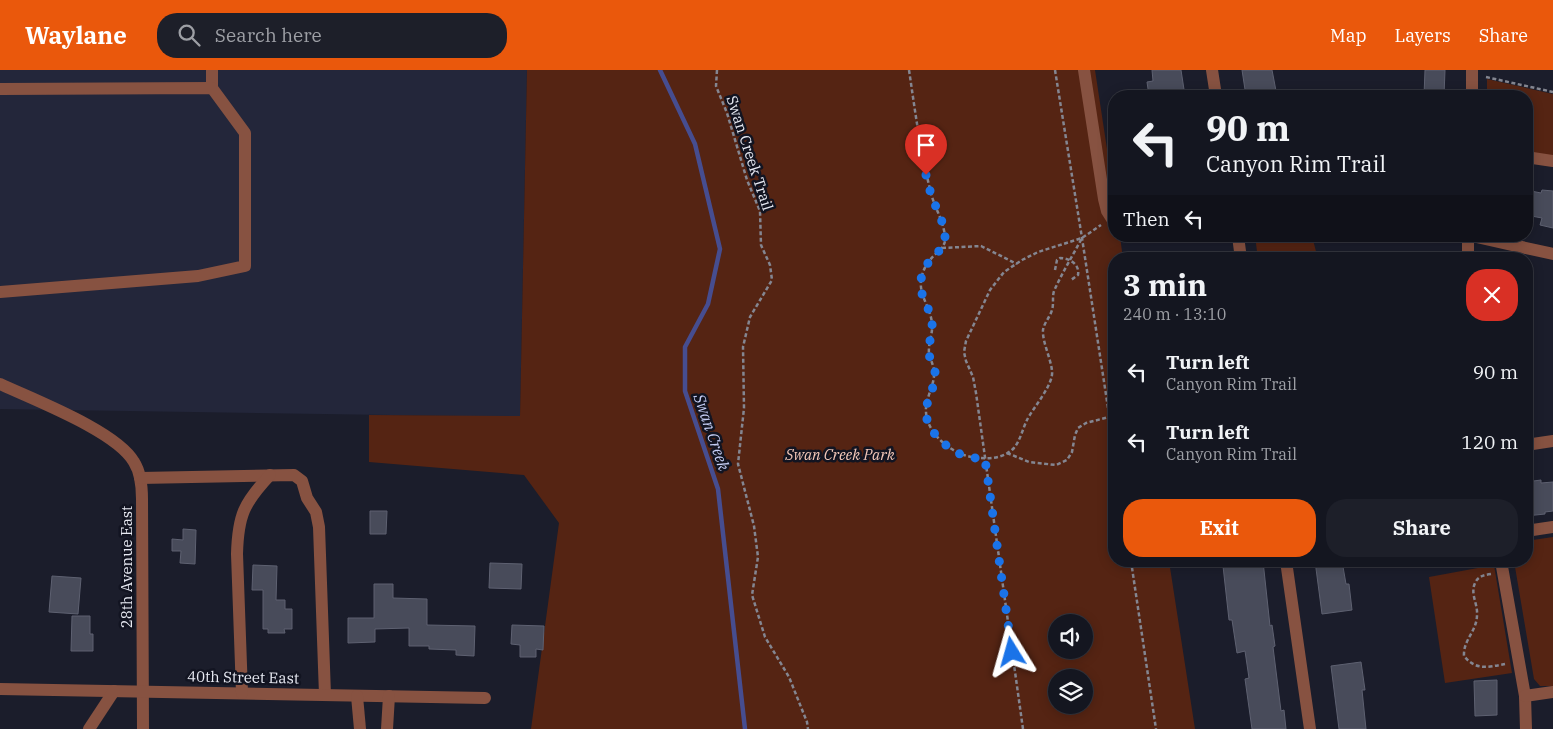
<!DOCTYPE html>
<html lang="en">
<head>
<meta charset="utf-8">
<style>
  body { margin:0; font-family:"IBM Plex Serif",serif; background:#1d1f29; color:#f1f3f6; height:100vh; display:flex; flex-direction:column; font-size:19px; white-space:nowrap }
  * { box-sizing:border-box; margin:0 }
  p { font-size:16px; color:#9d9fa5 }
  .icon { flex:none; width:28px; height:28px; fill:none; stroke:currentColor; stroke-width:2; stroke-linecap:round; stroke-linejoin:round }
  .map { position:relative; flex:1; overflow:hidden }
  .side { position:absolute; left:1108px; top:182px; width:425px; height:315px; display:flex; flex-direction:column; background:#141620; border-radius:20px; box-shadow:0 2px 12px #0003,0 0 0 1px #33353e }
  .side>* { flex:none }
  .hud { position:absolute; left:1108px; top:20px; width:425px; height:152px; border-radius:20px; box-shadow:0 2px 12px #0003,0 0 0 1px #33353e; background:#141620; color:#f1f3f6; overflow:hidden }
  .controls { position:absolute; left:1048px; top:544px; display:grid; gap:10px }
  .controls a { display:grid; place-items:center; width:45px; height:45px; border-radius:50%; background:#141620; box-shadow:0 2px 12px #0003,0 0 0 1px #33353e; font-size:25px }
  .pin { position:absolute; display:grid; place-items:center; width:42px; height:42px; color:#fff; margin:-51px -21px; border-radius:50% 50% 50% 0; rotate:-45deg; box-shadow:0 0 5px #0007 }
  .pin .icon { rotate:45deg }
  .me { position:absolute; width:55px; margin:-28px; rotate:352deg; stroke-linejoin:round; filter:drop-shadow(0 0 4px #0008) }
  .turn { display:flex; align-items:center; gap:18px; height:105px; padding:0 15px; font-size:22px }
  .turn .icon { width:65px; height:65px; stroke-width:2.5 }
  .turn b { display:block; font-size:35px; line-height:42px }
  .then { display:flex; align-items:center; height:48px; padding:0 15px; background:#0003; gap:10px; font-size:19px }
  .round { display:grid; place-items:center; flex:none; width:52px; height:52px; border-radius:20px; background:#1d1f29 }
  .head { display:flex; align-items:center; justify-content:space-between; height:85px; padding:0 15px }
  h1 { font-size:30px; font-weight:800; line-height:38px }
  .button { display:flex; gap:10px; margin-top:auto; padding:10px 15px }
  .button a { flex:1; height:58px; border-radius:20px; background:#ea580c; color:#fff; font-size:20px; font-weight:800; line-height:58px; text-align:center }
  .button a+a { background:#1d1f29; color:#f1f3f6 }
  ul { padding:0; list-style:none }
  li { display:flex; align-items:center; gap:15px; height:70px; padding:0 15px }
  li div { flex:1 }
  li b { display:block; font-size:19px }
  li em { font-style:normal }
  header { display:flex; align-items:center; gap:30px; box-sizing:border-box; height:70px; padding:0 25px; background:#ea580c; color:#fff }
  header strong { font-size:24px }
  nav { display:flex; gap:28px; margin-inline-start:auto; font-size:18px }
  .search { width:350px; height:45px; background:#1d1f29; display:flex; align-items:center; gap:12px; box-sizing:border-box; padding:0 18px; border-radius:20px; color:#9d9fa5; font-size:19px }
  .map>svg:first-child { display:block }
  .built { fill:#23263a }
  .green { fill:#552413; fill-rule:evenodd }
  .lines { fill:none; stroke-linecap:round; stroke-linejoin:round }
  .stream { stroke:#464d90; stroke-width:4.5 }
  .building { fill:#484b5a; stroke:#5e6171 }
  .path { stroke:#848691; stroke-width:2.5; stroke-dasharray:4 2.5; stroke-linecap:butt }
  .minor { stroke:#875241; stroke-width:12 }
  .route { stroke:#1a73e8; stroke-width:9; stroke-dasharray:0 16.2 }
  .labels { text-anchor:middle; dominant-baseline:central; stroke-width:5; stroke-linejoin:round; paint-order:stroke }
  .street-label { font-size:15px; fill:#e8eaf3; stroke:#121421 }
  .park-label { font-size:15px; font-style:italic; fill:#f4c8b9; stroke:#121421 }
  .water-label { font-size:16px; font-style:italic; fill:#c6cef5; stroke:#121421 }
</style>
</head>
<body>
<header>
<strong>Waylane</strong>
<div class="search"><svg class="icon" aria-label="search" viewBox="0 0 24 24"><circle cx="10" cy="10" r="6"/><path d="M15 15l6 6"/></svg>Search here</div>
<nav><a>Map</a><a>Layers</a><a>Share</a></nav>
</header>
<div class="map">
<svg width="1553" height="659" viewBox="0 0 1553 659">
  <rect width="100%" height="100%" fill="#1b1d2b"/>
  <polygon class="built" points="0,0 527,0 520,347 0,339"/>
  <g class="green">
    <path d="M527,0H1095L1114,125V166H1120L1123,189H1114V491H1169L1195,659H531L559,453L524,405L369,392V345L520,346ZM1056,552H1084V580H1056ZM1056,608H1084V635H1056Z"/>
    <polygon points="1487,9 1553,24 1553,89 1526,83 1526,26 1487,26"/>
    <polygon points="1255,166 1312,166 1318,189 1258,189"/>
    <polygon points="1553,467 1553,616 1540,616 1534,609 1514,491 1526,491 1526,471"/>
    <polygon points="1494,495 1512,603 1445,613 1429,507"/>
  </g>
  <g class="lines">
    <polyline class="stream" points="660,0 695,74 720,179 708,234 685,277 685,321 718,419 745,659"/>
  </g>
  <g class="building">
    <polygon points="1152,0 1181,0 1185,26 1149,26 1147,12 1153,11"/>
    <polygon points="1242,0 1272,0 1277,26 1246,26"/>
    <polygon points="1425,0 1445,0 1444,26 1424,26"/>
    <polygon points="1526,120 1541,123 1542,120 1553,121 1553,158 1540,155 1542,148 1526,145"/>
    <polygon points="1541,410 1541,413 1553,412 1553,441 1545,442 1545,444 1526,446 1526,412"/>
    <polygon points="370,441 387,441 386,464 370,464"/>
    <polygon points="183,459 196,460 195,494 180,493 181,481 172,481 172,469 183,470"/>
    <polygon points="1231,491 1263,491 1270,556 1272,555 1275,576 1273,577 1281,641 1284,640 1286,659 1252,659 1245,609 1249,608 1245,581 1237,583 1232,550 1229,550 1223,496 1231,495"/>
    <polygon points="1315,491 1342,491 1346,514 1349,514 1352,540 1322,544"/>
    <polygon points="490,493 522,494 521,519 489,518"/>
    <polygon points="253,495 277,496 276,530 285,530 285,539 292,539 292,559 284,559 285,563 268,563 268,559 263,559 263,520 252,520"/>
    <polygon points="52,506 81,508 78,544 49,542"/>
    <polygon points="374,514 393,514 393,528 427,529 427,555 475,556 474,586 456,585 456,580 429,579 429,576 409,576 409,558 375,559 375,572 348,573 348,548 374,548"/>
    <polygon points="72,546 90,546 90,564 93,564 93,581 71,581"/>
    <polygon points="512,555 544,556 543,580 536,579 536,587 520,587 520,575 511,574"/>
    <polygon points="1361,592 1365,620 1362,620 1366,659 1339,659 1331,596"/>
    <polygon points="1497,610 1497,645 1475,646 1474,611"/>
  </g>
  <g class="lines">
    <g class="path">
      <polyline points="717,0 716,16 727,43 747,110 760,141 761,175 770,195 772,210 750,247 743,277 744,338 738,394 754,456 758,487 752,525 765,567 789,607 807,652 808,659"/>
      <path d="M909,0C915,40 920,80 930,119C933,135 943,149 945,166C947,177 936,182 930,190C925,196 922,203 921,210C919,226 931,238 932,254C933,264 928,273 929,284C931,291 935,298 934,306C933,318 925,330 926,342C927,364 952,384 972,387C986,389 1002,390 1014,378C1020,371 1023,358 1027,350C1033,338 1054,314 1052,301C1051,289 1042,271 1043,260C1044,253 1050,247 1052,240C1054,234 1052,227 1054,221C1062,203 1073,185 1082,168"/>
      <polyline points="1055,0 1082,168 1114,377"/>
      <polyline points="1486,7 1553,22"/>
      <polyline points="942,178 981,176 1017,194"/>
      <path d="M1055,200L1057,190L1060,188C1069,188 1080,194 1078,205L1071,210"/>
      <polyline points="1007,383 1029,392 1056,395 1067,390 1072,382 1075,365 1078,358 1086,353 1109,347"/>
      <polyline points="1131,491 1156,659"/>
      <path d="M1491,504C1484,505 1478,506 1475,513C1470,524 1478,534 1477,545C1477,561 1463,570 1464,586C1476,601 1488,597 1505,594"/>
      <polyline points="1023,659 976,323 973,307 966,291 964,282 966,271 990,220 1004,202 1022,190 1038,182 1082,168 1101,155"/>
    </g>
    <g class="minor">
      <polyline points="1084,0 1104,129 1107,141 1114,152"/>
      <polyline points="1212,0 1216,26"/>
      <polyline points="212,18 212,0"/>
      <polyline points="0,19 212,18 245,63 245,196 198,206 0,222"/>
      <polyline points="1472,26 1472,0"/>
      <polyline points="1526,87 1553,91"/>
      <polyline points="1238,166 1241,189"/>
      <polyline points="1472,166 1553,184"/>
      <polyline points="1468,189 1468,166"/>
      <path d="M0,314C34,330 116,361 134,392C141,403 142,417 142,429L143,659"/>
      <polyline points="1526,375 1553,371"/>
      <polyline points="140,408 294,405 302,411 307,428 316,442 319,457 325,625"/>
      <polyline points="1526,461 1553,457"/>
      <polyline points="1286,491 1310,659"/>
      <polyline points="1501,491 1525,626 1526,659"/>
      <polyline points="0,619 485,628"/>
      <path d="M242,623L237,484C238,445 244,433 270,405"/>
      <polyline points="357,626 360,659"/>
      <polyline points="1525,626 1553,622"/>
      <polyline points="89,659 114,621"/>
      <polyline points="387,659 389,626"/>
    </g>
  </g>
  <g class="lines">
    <path class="route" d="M926,105C928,111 929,118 931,124C935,137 945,153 945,167C945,178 937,182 931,189C926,195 923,202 921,209C918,226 931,238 932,253C933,263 928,273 929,284C930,290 934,296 935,302C936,315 928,327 926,339C924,359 946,378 962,385C969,388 978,388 985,389L1012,582"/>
  </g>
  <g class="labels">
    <g class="street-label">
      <text transform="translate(750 83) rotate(72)">Swan Creek Trail</text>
      <text transform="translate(126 497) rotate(-90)">28th Avenue East</text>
      <text transform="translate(243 607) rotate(1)">40th Street East</text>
    </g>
    <g class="park-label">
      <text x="840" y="384">Swan Creek Park</text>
    </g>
    <g class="water-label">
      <text transform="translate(712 362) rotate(71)">Swan Creek</text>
    </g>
  </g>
</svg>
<div class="controls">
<a><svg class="icon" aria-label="sound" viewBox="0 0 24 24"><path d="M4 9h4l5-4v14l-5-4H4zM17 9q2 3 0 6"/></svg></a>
<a><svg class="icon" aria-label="layers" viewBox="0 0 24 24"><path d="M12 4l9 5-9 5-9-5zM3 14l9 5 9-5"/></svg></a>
</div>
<div class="pin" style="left:926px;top:105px;background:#d93025"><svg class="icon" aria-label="arrive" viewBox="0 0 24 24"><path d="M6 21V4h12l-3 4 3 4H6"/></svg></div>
<svg class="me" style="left:1012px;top:582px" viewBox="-20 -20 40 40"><path d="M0-17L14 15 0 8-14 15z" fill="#1a73e8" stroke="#fff" stroke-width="4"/></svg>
<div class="hud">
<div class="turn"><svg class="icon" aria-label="left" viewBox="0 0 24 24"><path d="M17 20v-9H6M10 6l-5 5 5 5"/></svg><div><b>90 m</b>Canyon Rim Trail</div></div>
<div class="then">Then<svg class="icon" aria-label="left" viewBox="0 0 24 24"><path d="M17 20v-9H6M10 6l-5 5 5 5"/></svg></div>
</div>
<section class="side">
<div class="head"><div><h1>3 min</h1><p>240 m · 13:10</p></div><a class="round" style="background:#d93025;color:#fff"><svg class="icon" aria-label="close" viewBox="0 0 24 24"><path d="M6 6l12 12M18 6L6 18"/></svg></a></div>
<ul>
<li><svg class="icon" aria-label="left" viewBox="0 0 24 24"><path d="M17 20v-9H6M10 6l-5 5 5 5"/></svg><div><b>Turn left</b><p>Canyon Rim Trail</p></div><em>90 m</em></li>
<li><svg class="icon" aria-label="left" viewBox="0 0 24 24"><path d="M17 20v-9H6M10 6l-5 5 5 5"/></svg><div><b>Turn left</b><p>Canyon Rim Trail</p></div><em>120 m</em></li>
</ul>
<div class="button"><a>Exit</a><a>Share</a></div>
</section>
</div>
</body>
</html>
